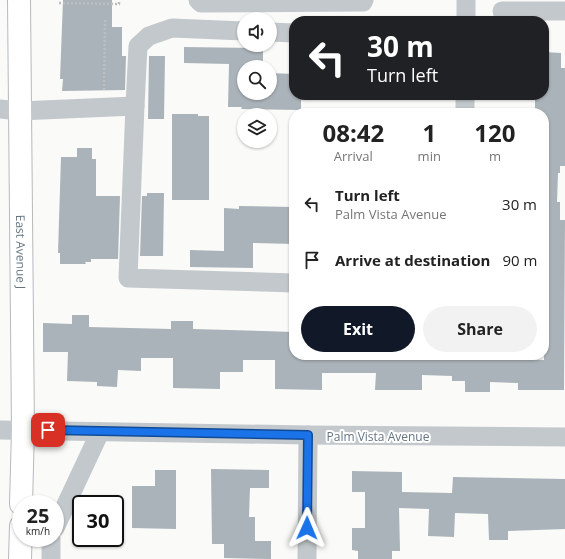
<!DOCTYPE html>
<html lang="en">
<head>
<meta charset="utf-8">
<style>
  body { margin:0; font-family:"Open Sans",sans-serif; background:#f2f2f2; color:#222; height:100vh; display:flex; flex-direction:column; font-size:15px; white-space:nowrap }
  * { box-sizing:border-box; margin:0 }
  p { font-size:13px; color:#767676 }
  .icon { flex:none; width:22px; height:22px; fill:none; stroke:currentColor; stroke-width:2; stroke-linecap:round; stroke-linejoin:round }
  .map { position:relative; flex:1; overflow:hidden }
  .panel { position:absolute; left:289px; top:108px; width:260px; height:252px; display:flex; flex-direction:column; background:#fff; border-radius:16px; box-shadow:0 1px 3px #0004 }
  .panel>* { flex:none }
  .banner { position:absolute; left:289px; top:16px; width:260px; height:84px; border-radius:16px; box-shadow:0 1px 3px #0004; background:#202124; color:#fff; overflow:hidden }
  .fabs { position:absolute; left:237px; top:12px; display:grid; gap:8px }
  .fabs a { display:grid; place-items:center; width:40px; height:40px; border-radius:50%; background:#fff; box-shadow:0 1px 3px #0004; font-size:20px }
  .speed { position:absolute; left:12px; top:495px; display:flex; gap:8px; font-size:20px; font-weight:700; text-align:center }
  .speed>* { display:grid; place-content:center; width:52px; height:52px; border-radius:50%; background:#fff; box-shadow:0 1px 3px #0004; line-height:1 }
  .speed small { font-size:10px; font-weight:400 }
  .speed .limit { border:2px solid #111; border-radius:6px; background:#fff; color:#111 }
  .pin { position:absolute; display:grid; place-items:center; width:34px; height:34px; color:#fff; margin:-17px; border-radius:8px; box-shadow:0 2px 6px #0006 }
  .me { position:absolute; width:44px; margin:-22px; rotate:1deg; stroke-linejoin:round; filter:drop-shadow(0 0 3px #0008) }
  .turn { display:flex; align-items:center; gap:14px; height:84px; padding:0 12px; font-size:18px }
  .turn .icon { width:52px; height:52px; stroke-width:2.5 }
  .turn b { display:block; font-size:28px; line-height:34px }
  .eta { display:flex; justify-content:space-evenly; align-items:center; height:68px; text-align:center }
  .eta b { font-size:24px; font-weight:700; line-height:28px }
  .cta { display:flex; gap:8px; margin-top:auto; padding:8px 12px }
  .cta a { flex:1; height:46px; border-radius:24px; background:#111827; color:#fff; font-size:16px; font-weight:700; line-height:46px; text-align:center }
  .cta a+a { background:#f2f2f2; color:#222 }
  ul { padding:0; list-style:none }
  li { display:flex; align-items:center; gap:12px; height:56px; padding:0 12px }
  li div { flex:1 }
  li b { display:block; font-size:15px }
  li em { font-style:normal }
  .map>svg:first-child { display:block }
  .building { fill:#aab3b9 }
  .lines { fill:none; stroke-linecap:round; stroke-linejoin:round }
  .major-casing { stroke:#b5babe; stroke-width:24 }
  .path { stroke:#bbbfc2; stroke-width:2.5; stroke-dasharray:2 2; stroke-linecap:butt }
  .minor { stroke:#c3c8cc; stroke-width:19 }
  .major { stroke:#fff; stroke-width:22 }
  .route-casing { stroke:#114b97; stroke-width:10 }
  .route { stroke:#1a73e8; stroke-width:7 }
  .labels { text-anchor:middle; dominant-baseline:central; stroke-width:4; stroke-linejoin:round; paint-order:stroke }
  .street-label { font-size:12px; fill:#657683; stroke:#fff }
</style>
</head>
<body>
<div class="map">
<svg width="565" height="559" viewBox="0 0 565 559">
  <rect width="100%" height="100%" fill="#fafaf8"/>
  <g class="building">
    <polygon points="63,0 112,0 112,27 122,27 122,56 126,56 125,90 62,91 63,79 60,79"/>
    <polygon points="184,47 263,48 263,67 244,67 244,93 270,93 270,73 294,74 294,95 301,95 301,110 241,109 242,107 228,107 229,64 184,63"/>
    <polygon points="544,52 561,53 561,68 565,68 565,166 560,166 560,173 558,173 557,202 560,202 560,220 565,220 564,390 518,390 518,383 490,382 490,392 465,392 465,381 452,381 452,376 422,375 422,390 375,390 376,373 322,373 322,390 275,389 275,360 243,360 243,372 220,372 220,389 173,388 173,358 141,358 141,371 118,370 117,387 97,386 97,382 67,381 68,352 43,352 43,323 72,324 72,315 89,315 89,327 171,329 171,321 193,321 193,329 294,332 294,355 492,355 492,359 544,360 544,113 535,113 535,96 544,96"/>
    <polygon points="149,56 165,56 164,119 148,119"/>
    <polygon points="172,114 198,114 198,116 209,116 209,200 172,200"/>
    <polygon points="77,148 92,148 92,159 96,159 96,196 120,196 118,259 91,259 91,262 85,262 86,264 60,264 60,253 58,253 61,157 77,157"/>
    <polygon points="147,193 164,193 163,256 140,256 142,196 147,196"/>
    <polygon points="239,206 294,207 294,244 253,243 253,268 190,267 190,250 224,251 224,208 239,209"/>
    <polygon points="211,469 269,470 269,488 250,488 249,517 255,517 255,541 271,541 271,559 224,558 224,544 212,544"/>
    <polygon points="155,470 176,470 176,529 132,528 132,486 155,486"/>
    <polygon points="352,471 402,472 402,492 452,493 453,477 565,479 565,529 508,531 508,540 489,540 488,514 455,513 454,537 428,536 429,509 399,508 400,551 392,551 392,559 358,559 358,551 352,550 352,528 365,528 365,492 352,492"/>
  </g>
  <g class="lines">
    <defs>
      <g id="major">
        <path id="s1" d="M19,0L23,430L21,504"/>
        <polyline points="20,559 21,526"/>
      </g>
    </defs>
    <use href="#major" class="major-casing"/>
    <g class="path">
      <polyline points="59,3 119,4 119,0"/>
      <polyline points="104,90 105,20"/>
    </g>
    <g class="minor">
      <polyline points="198,0 201,3 363,2 364,0"/>
      <polyline points="502,11 565,11"/>
      <polyline points="466,21 466,0"/>
      <polyline points="270,32 294,33"/>
      <polyline points="135,106 138,46 149,36 172,28 244,31"/>
      <polyline points="0,109 19,111 135,106 128,278 294,283"/>
      <polyline points="465,113 465,95"/>
      <polyline points="0,430 308,435 565,437"/>
      <polyline points="55,528 100,432"/>
      <polyline points="51,559 51,538"/>
      <polyline points="307,559 308,435"/>
    </g>
    <use href="#major" class="major"/>
  </g>
  <g class="lines">
    <defs>
      <polyline id="route" points="48,430 308,435 307,528"/>
    </defs>
    <use href="#route" class="route-casing"/>
    <use href="#route" class="route"/>
  </g>
  <g class="labels">
    <g class="street-label">
      <text stroke="none"><textPath href="#s1" startOffset="252">East Avenue J</textPath></text>
      <text x="378" y="436">Palm Vista Avenue</text>
    </g>
  </g>
</svg>
<div class="fabs">
<a><svg class="icon" aria-label="sound" viewBox="0 0 24 24"><path d="M4 9h4l5-4v14l-5-4H4zM17 9q2 3 0 6"/></svg></a>
<a><svg class="icon" aria-label="search" viewBox="0 0 24 24"><circle cx="10" cy="10" r="6"/><path d="M15 15l6 6"/></svg></a>
<a><svg class="icon" aria-label="layers" viewBox="0 0 24 24"><path d="M12 4l9 5-9 5-9-5zM3 14l9 5 9-5"/></svg></a>
</div>
<div class="speed"><div>25<small>km/h</small></div><div class="limit">30</div></div>
<div class="pin" style="left:48px;top:430px;background:#d93025"><svg class="icon" aria-label="arrive" viewBox="0 0 24 24"><path d="M6 21V4h12l-3 4 3 4H6"/></svg></div>
<svg class="me" style="left:307px;top:528px" viewBox="-20 -20 40 40"><path d="M0-17L14 15 0 8-14 15z" fill="#1a73e8" stroke="#fff" stroke-width="4"/></svg>
<div class="banner">
<div class="turn"><svg class="icon" aria-label="left" viewBox="0 0 24 24"><path d="M17 20v-9H6M10 6l-5 5 5 5"/></svg><div><b>30 m</b>Turn left</div></div>
</div>
<section class="panel">
<div class="eta">
<div><b>08:42</b><p>Arrival</p></div>
<div><b>1</b><p>min</p></div>
<div><b>120</b><p>m</p></div>
</div>
<ul>
<li><svg class="icon" aria-label="left" viewBox="0 0 24 24"><path d="M17 20v-9H6M10 6l-5 5 5 5"/></svg><div><b>Turn left</b><p>Palm Vista Avenue</p></div><em>30 m</em></li>
<li><svg class="icon" aria-label="arrive" viewBox="0 0 24 24"><path d="M6 21V4h12l-3 4 3 4H6"/></svg><div><b>Arrive at destination</b></div><em>90 m</em></li>
</ul>
<div class="cta"><a>Exit</a><a>Share</a></div>
</section>
</div>
</body>
</html>
